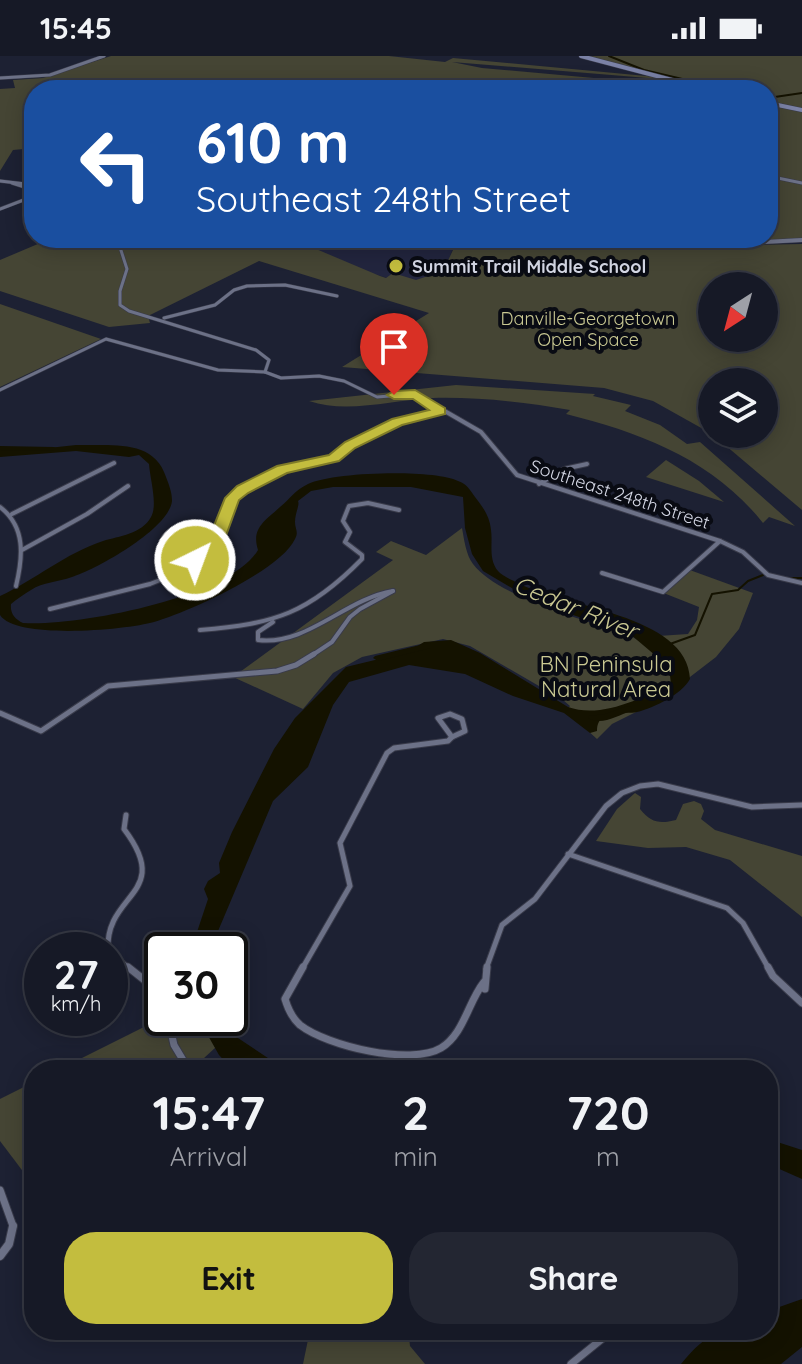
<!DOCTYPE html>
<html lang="en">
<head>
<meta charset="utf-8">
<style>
  body { margin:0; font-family:Quicksand,sans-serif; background:#232632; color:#f1f3f6; height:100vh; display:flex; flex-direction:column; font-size:30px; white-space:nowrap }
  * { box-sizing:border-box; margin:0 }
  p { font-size:26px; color:#9ea0a7 }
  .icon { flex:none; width:44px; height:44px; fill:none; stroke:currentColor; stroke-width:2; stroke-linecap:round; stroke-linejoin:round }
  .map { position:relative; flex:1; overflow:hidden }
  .drawer { position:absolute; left:24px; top:1004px; width:754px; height:280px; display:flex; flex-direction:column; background:#161926; border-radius:32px; box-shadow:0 4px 20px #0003,0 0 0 2px #353843 }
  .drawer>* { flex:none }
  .top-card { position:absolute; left:24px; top:24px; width:754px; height:168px; border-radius:32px; box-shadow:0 4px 20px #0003,0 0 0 2px #353843; background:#1a4fa0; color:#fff; overflow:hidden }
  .needle { width:52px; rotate:216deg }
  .fabs { position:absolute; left:698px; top:216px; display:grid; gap:16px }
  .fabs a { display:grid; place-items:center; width:80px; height:80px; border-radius:50%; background:#161926; box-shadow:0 4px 20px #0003,0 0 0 2px #353843; font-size:40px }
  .speed { position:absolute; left:24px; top:876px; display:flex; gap:16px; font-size:40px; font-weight:700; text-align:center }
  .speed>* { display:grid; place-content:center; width:104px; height:104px; border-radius:50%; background:#161926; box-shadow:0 4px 20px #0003,0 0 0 2px #353843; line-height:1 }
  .speed small { font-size:20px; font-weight:400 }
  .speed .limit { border:4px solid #111; border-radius:12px; background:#fff; color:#111 }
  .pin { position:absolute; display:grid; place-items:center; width:68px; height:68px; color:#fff; margin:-82px -34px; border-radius:50% 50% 50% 0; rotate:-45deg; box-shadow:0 0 8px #0007 }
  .pin .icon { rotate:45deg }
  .me { position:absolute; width:88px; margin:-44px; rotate:42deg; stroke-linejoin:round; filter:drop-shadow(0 0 6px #0008) }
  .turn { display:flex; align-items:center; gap:28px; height:168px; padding:0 40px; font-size:36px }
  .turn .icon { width:104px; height:104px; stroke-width:2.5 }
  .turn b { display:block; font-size:56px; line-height:68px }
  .eta { display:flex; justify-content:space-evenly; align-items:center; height:136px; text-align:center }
  .eta b { font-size:48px; font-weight:700; line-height:56px }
  .primary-button { display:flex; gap:16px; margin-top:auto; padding:16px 40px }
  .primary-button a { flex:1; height:92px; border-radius:32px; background:#c3bd3e; color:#111; font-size:32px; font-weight:700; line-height:92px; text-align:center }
  .primary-button a+a { background:#232632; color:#f1f3f6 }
  .status { display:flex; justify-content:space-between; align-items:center; height:56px; padding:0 40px; background:#161926; direction:ltr }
  .status svg { height:22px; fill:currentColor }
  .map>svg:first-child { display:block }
  .built { fill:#22253e }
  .green { fill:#454534; fill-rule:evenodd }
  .water { fill:#141200 }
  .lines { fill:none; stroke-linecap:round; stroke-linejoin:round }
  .stream { stroke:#141200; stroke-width:2 }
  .river { fill:#141200; fill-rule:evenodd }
  .minor-far3-casing { stroke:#393b4a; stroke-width:4 }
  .minor-far2-casing { stroke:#393b4a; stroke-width:6 }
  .minor-far1-casing { stroke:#393b4a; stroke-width:7 }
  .minor-casing { stroke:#393b4a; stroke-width:9 }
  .tertiary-far2-casing { stroke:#393b4a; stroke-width:4 }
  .tertiary-far1-casing { stroke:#393b4a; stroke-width:5 }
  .tertiary-casing { stroke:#393b4a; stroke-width:10 }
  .secondary-casing { stroke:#393b4a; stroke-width:5 }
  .minor-far3 { stroke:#6c7187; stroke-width:3 }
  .minor-far2 { stroke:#6c7187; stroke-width:4 }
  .minor-far1 { stroke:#6c7187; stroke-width:5 }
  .minor { stroke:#6c7187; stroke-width:7 }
  .tertiary-far2 { stroke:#6c7187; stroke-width:3 }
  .tertiary-far1 { stroke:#6c7187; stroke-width:4 }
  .tertiary { stroke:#6c7187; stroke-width:8 }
  .secondary { stroke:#7b82a6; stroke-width:4 }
  .route { fill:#c3bd3e; stroke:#7f7b28; stroke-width:2 }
  .poi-dot { fill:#c3bd3e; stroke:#090b13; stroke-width:3 }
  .labels { text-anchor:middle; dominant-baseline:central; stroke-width:8; stroke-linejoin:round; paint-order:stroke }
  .far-poi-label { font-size:18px; font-weight:bold; fill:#d4d7e4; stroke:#090b13; text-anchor:start }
  .far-park-label { font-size:18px; fill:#cac993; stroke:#090b13 }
  .far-street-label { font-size:18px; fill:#d4d7e4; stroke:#090b13 }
  .park-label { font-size:22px; fill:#cac993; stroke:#090b13 }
  .water-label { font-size:24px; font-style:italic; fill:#c9c791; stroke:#090b13 }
</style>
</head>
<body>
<div class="status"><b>15:45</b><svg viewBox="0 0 49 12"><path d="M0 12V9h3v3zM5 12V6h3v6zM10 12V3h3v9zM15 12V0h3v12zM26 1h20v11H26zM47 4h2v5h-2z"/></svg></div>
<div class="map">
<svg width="802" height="1308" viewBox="0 0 802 1308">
  <rect width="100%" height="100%" fill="#1d2133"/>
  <polygon class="built" points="254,182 456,182 438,237"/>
  <g class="green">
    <polygon points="111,0 389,0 445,6 453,2 657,21 587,0 802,0 802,53 768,45 768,34 718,34 672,24 452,6 482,12 616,24 675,34 34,34 34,92 13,94 0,115 0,33 15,32 13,24 43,22"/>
    <polygon points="768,49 802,56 802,185 726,182 768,182"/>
    <path d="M52,182H290L380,220L386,222L393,217L416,224L443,215L453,194L454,182H709L749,189L802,188V454L712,378H764V326H712V378L653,345L604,332L342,311L429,257L259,205L148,260L150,267L109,271L0,235V204ZM712,230H764V282H712Z"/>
    <polygon points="0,248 101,283 0,331"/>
    <path d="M456,329L595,338L593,340L631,349L625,355L660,369L687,388L700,386L795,470L769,461L763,467C713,404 642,377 566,358L570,354C525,346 479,341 433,342C392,344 347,358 309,345Z"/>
    <polygon points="666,404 699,425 724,446 646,421"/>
    <path d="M462,472C464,483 466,499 473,508C498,541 589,566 628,578L639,585L643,581L688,578L697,564L699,551L661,536L687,513L753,537L739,573L716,601L660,644L612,668L597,683L566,655L570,650L563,644L470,590L443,583L362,601L333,617L303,653L233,621L393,504L376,496L391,485L426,499Z"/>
    <path d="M635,737L641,741L640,753C651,767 660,768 676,764L683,748L694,745L701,748L704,755L701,763L715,774L802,800V861L730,804L686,791L648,792L596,785L617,753Z"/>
    <polygon points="162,962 200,962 216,991 191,1014 58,1014"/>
    <polygon points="34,1026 34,1130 0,1085 0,1043"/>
    <polygon points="310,1274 408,1274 410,1290 425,1308 303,1308"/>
  </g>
  <g class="water">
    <path d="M76,389C109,390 154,382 166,421C169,429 172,436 172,445C169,473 97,513 72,521C58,526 43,526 31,534C24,538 17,543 11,548C10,558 15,563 23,567C75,571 230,542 258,494C251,472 265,465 280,451C290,443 295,434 308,428C334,416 432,413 458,425C467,428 470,434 475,441C483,451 490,461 491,474C493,487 488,503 498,515C502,520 512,524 518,527C561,551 688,558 690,623C682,638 654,652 637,656C627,658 615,655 606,659C599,663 597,668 597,675L590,677L564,657L513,640L465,618L409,609L349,626L333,649L308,711L273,745L210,894H191L208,843L204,833L208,825L220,817L219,807L232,776L274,693L295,662L346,611L408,596L424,586L451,584L480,597L568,651C601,663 642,642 671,628L669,611L630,578L537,547L483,515L472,498L465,472L463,441L411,431H333L311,435L298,445C300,449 295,457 295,466C295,473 299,476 295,483C281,514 187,557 154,566C126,574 16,584 0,559V540C35,524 66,497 103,485C119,480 142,478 151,461C158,449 150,423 149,408L139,399L129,401L76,395L0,401V394H30Z"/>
    <polygon points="198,962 225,962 235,980 286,1014 233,1014 219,999"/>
    <polygon points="768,1083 802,1094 802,1123 768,1108"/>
    <path d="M802,1243V1291L781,1308H681C711,1271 724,1274 768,1274V1255Z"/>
  </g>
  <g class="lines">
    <g class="stream">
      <polyline points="609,0 644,14 729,34"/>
      <polyline points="768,42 802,37"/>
      <polyline points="789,522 802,522"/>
      <polyline points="670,588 695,579 712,538 738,534 748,525 763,519"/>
    </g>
    <g class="river">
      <polygon points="0,390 54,391 58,393 54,395 0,394"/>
      <polygon points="428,587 431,588 433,590 431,592 378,605 373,602 375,600"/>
      <path d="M627,650L631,651L632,653L631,655C617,660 601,670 588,662L589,660L605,658Z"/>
    </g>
    <defs>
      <g id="minor-far3">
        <polyline points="0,22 50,19 104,0"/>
        <polyline points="768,120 802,127"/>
        <polyline points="12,127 34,134"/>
        <polyline points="0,153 34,140"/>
        <polyline points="117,182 127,213 120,235 120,249 129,255 256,294 269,304 265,316 281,322 319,320 344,325 377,341 415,338 439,352"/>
        <polyline points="164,262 215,249 234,234 247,230 285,229 337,240"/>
        <polyline points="0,334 106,283 218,314 265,316"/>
      </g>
      <g id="minor-far2">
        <polyline points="436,350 481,376 517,419 720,485 743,496 768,519 802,527"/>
        <polyline points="539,428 564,413 587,408"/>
        <path d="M0,451C26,471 23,501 16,530"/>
        <polyline points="12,458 114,407"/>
        <polyline points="22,494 87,458 128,430"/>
        <polyline points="602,517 663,536 720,485"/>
        <polyline points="50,553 150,528 178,517 195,504 199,496 216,485 232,442 242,433 282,413 334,402 350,389 397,366 440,355"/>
        <path d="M273,566L258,576V584C307,590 345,543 393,535"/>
        <path d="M200,574C275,568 309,557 362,503V499L345,486L350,476L343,465L349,450L368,447L399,454"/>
        <polyline points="311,600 332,586 350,561 360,553 393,535"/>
      </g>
      <g id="minor-far1">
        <polyline points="0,657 41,675 108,630 277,615 296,609 314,598"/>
        <polygon points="450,658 462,663 465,675 452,681 438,662"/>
        <polyline points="568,798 727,852 743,867 769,913"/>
        <path d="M108,894C105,836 174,839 124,773L126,759"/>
        <polyline points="110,897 130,913"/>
        <polyline points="302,913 350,830 340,787 387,697 394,692 448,685 452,681"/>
        <polyline points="486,913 502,869 535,843 606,750 622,737 640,730 658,728 752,751 802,749"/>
      </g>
      <g id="minor">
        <polyline points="128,911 162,938"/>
        <path d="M303,911L285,943C288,953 292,962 300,969C327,990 411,1010 441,992C464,978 468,946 484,926"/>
        <polyline points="768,911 773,920 802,947"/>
        <polyline points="485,933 487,911"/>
        <polyline points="168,962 174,989 189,1014"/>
        <polyline points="0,1134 13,1170"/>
        <polyline points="571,1308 613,1274"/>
      </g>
      <polyline id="tertiary-far2" points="0,125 34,129"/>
      <polyline id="tertiary-far1" points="726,182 764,186 802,184"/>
      <polyline id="tertiary" points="0,1200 9,1188 13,1170"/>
      <g id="secondary">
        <polyline points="581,0 710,34"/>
        <polyline points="768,47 802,54"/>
      </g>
    </defs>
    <use href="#minor-far3" class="minor-far3-casing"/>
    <use href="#minor-far2" class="minor-far2-casing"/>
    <use href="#minor-far1" class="minor-far1-casing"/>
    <use href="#minor" class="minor-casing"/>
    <use href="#tertiary-far2" class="tertiary-far2-casing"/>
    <use href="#tertiary-far1" class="tertiary-far1-casing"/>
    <use href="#tertiary" class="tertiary-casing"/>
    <use href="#secondary" class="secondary-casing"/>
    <use href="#minor-far3" class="minor-far3"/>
    <use href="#minor-far2" class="minor-far2"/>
    <use href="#minor-far1" class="minor-far1"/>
    <use href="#minor" class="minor"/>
    <use href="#tertiary-far2" class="tertiary-far2"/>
    <use href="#tertiary-far1" class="tertiary-far1"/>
    <use href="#tertiary" class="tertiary"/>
    <use href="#secondary" class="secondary"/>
  </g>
  <polygon class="route" points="415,334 445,352 445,358 402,369 355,392 339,405 287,417 248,437 239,444 224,485 205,499 201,507 190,507 187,504 193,493 209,482 225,442 237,430 277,410 329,399 345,386 392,363 429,354 413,343 394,343 387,339 394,335"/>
  <circle class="poi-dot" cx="396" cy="210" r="8"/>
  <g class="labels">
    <g class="far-poi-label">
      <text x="412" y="210">Summit Trail Middle School</text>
    </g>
    <g class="far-park-label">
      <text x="588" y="262">Danville-Georgetown<tspan x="588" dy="21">Open Space</tspan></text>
    </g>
    <g class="far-street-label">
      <text transform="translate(620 438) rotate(18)">Southeast 248th Street</text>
    </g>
    <g class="park-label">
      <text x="606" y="608">BN Peninsula<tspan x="606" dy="25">Natural Area</tspan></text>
    </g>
    <g class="water-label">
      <text transform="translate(576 551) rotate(22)">Cedar River</text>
    </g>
  </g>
</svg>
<div class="fabs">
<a><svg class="needle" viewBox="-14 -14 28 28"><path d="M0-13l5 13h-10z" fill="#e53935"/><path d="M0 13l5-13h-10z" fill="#9ea0a7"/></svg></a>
<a><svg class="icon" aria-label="layers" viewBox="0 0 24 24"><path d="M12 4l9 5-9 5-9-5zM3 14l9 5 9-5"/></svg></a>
</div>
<div class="speed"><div>27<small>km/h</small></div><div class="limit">30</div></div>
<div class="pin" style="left:394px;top:339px;background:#d93025"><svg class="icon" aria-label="arrive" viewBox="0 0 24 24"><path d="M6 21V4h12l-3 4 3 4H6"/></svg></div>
<svg class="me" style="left:195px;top:504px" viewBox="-20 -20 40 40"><circle r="17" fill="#c3bd3e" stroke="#fff" stroke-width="3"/><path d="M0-11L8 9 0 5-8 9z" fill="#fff"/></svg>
<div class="top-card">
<div class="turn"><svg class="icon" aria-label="left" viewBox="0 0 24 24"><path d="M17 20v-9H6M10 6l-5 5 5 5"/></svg><div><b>610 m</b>Southeast 248th Street</div></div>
</div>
<section class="drawer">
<div class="eta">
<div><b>15:47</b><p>Arrival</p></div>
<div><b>2</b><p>min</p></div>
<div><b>720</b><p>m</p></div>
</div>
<div class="primary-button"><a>Exit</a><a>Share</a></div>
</section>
</div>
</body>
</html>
